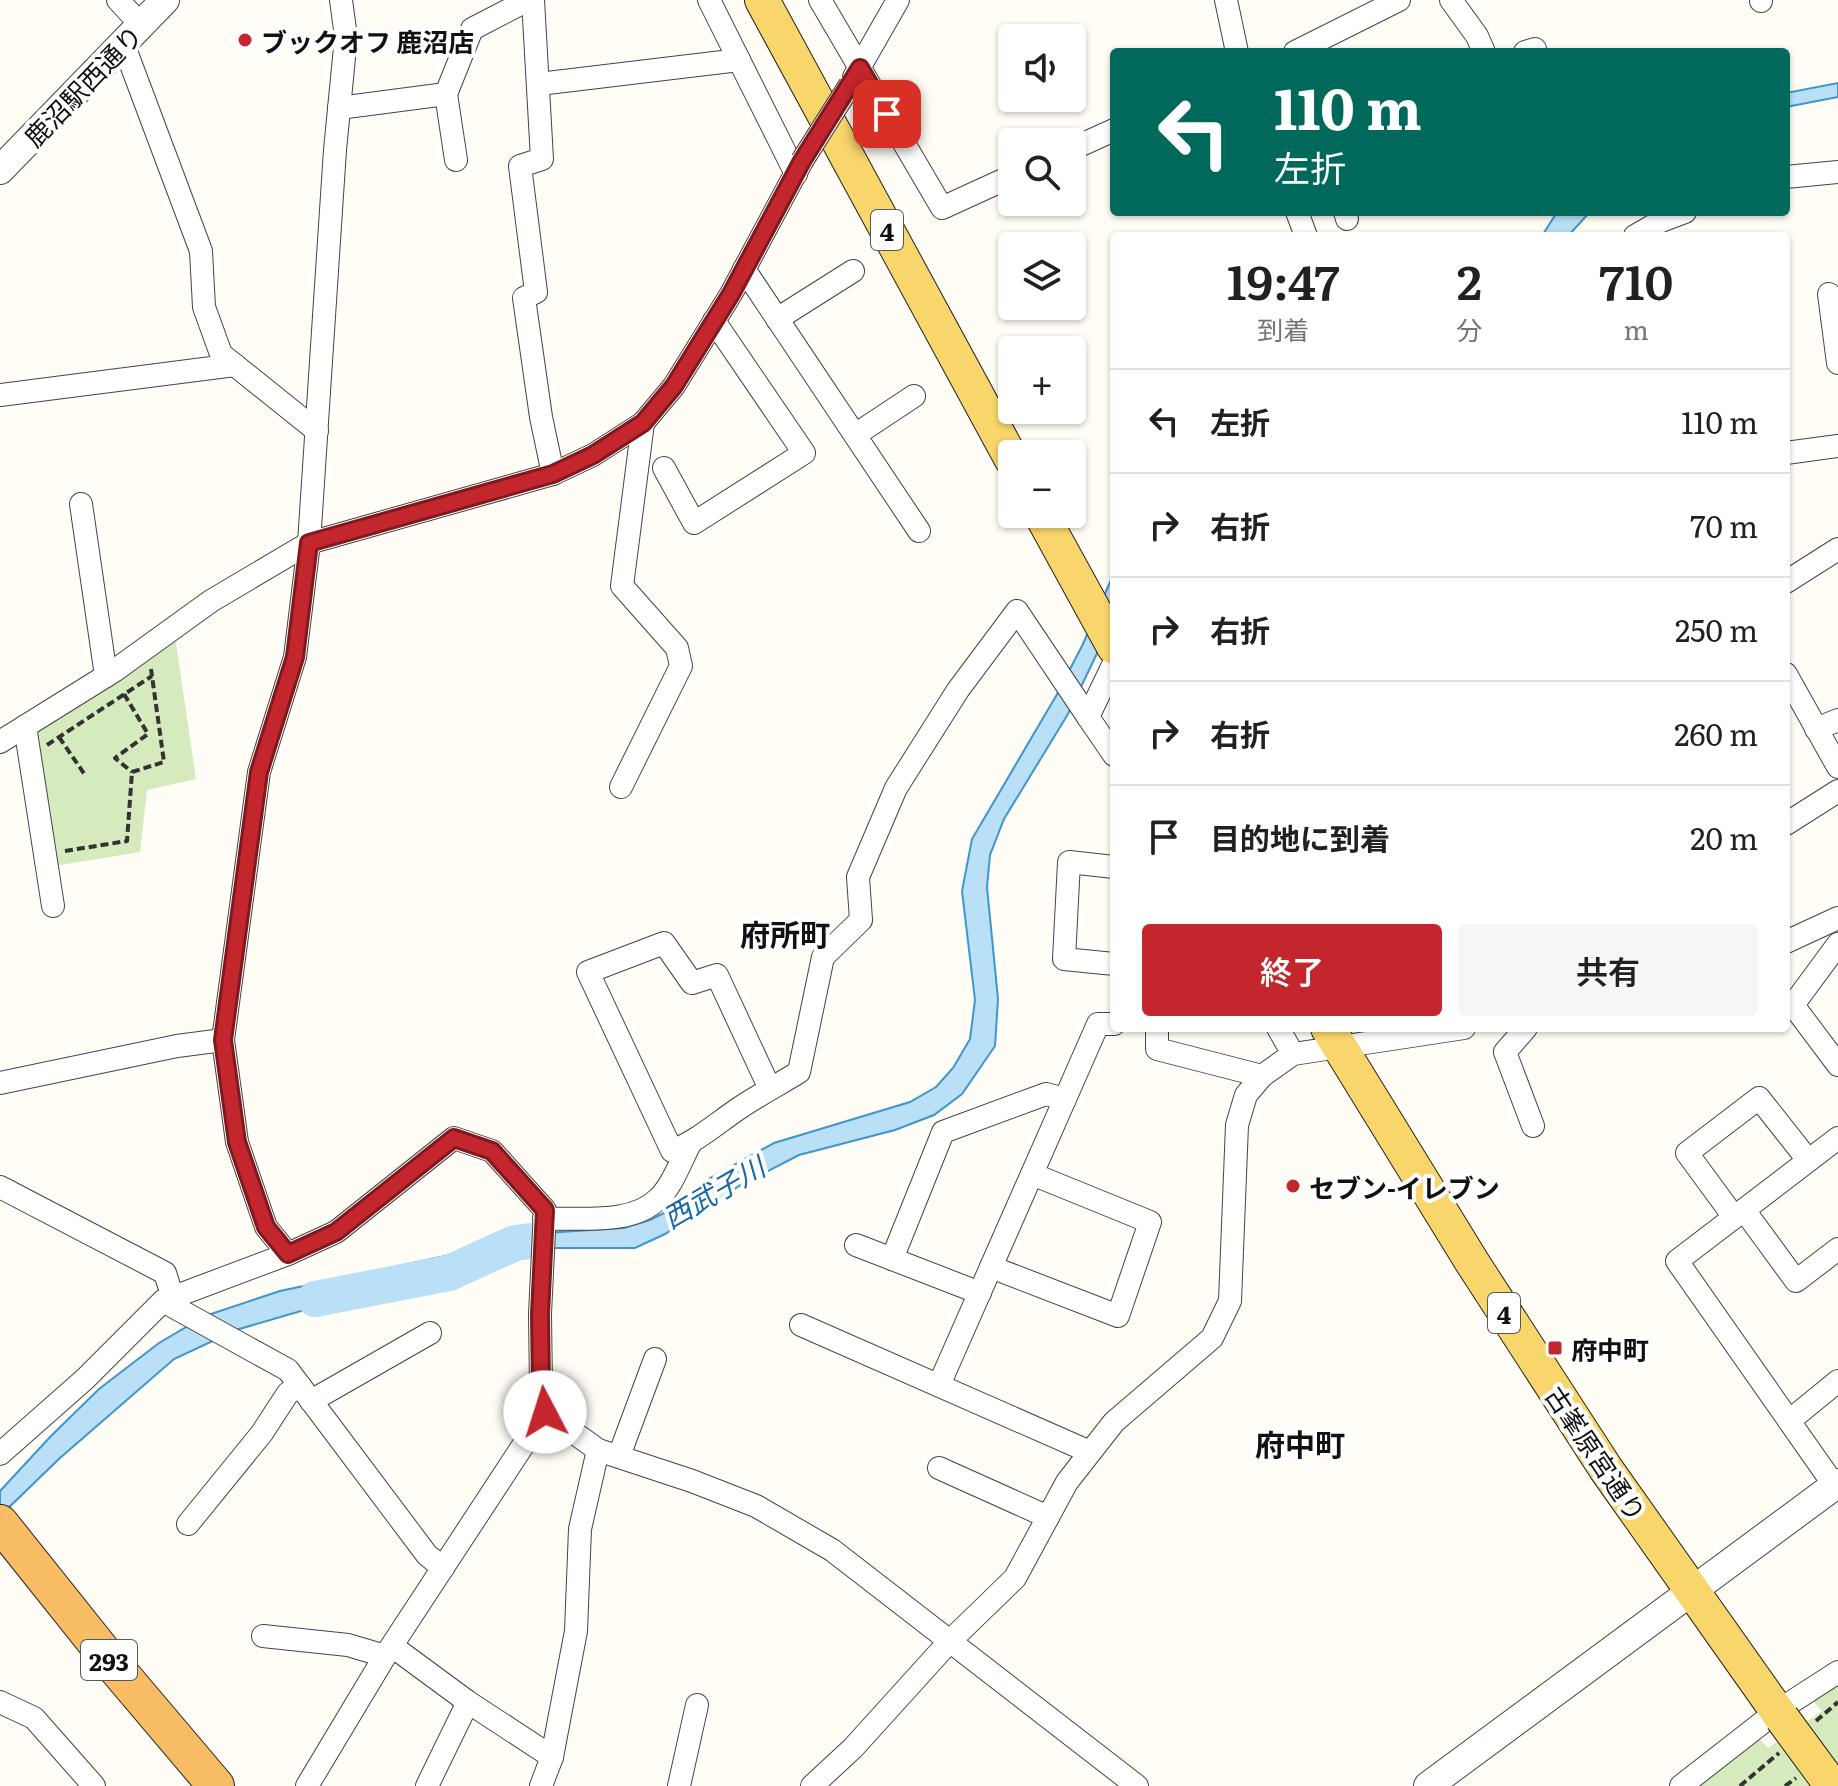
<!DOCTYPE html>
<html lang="ja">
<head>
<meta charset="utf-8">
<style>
  body { margin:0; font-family:Literata,"Noto Sans JP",serif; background:#f6f6f6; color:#202124; height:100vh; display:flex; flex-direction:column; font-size:30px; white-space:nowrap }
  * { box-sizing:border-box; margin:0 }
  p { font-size:26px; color:#757577 }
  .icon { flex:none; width:44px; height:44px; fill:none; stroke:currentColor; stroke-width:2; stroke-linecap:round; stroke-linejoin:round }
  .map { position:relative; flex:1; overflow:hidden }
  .side { position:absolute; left:1110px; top:232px; width:680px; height:800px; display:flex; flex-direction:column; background:#fff; border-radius:8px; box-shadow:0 2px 6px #0004 }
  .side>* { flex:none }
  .top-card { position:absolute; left:1110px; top:48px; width:680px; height:168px; border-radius:8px; box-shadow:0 2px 6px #0004; background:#00695c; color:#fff; overflow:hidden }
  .fabs { position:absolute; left:998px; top:24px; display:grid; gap:16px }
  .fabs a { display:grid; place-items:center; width:88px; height:88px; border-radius:8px; background:#fff; box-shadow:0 2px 6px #0004; font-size:40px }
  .pin { position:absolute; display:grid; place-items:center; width:68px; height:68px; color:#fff; margin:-34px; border-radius:16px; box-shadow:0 4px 12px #0006 }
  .me { position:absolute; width:88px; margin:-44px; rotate:355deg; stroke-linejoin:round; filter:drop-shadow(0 0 6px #0008) }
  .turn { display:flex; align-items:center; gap:28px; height:168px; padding:0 32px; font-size:36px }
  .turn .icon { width:104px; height:104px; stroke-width:2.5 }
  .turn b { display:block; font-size:56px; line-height:68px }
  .eta { display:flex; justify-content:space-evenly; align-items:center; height:136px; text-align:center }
  .eta b { font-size:48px; font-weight:600; line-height:56px }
  .cta { display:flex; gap:16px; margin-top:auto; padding:16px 32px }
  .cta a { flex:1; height:92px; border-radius:8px; background:#c4262e; color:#fff; font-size:32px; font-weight:600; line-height:92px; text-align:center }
  .cta a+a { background:#f6f6f6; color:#202124 }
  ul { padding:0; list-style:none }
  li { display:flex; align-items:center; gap:24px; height:104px; padding:0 32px; border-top:2px solid #e0e0e0 }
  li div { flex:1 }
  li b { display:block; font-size:30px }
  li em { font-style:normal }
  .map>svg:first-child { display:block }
  .green { fill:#d5ebbd }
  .water { fill:#b9e0f7; stroke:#3f96cf; stroke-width:2 }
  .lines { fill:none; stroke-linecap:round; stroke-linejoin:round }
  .river { stroke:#b9e0f7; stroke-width:36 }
  .minor-casing { stroke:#444; stroke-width:24 }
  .tertiary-casing { stroke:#444; stroke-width:30 }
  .primary-casing { stroke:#222; stroke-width:36 }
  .trunk-casing { stroke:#222; stroke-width:38 }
  .path { stroke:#333; stroke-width:4; stroke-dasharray:8 4; stroke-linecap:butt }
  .minor { stroke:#fff; stroke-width:22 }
  .tertiary { stroke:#fff; stroke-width:28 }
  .primary { stroke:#f9d66b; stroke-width:34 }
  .trunk { stroke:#f7bc64; stroke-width:36 }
  .minor-bridge-casing { stroke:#444; stroke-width:24; stroke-linecap:butt }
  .primary-bridge-casing { stroke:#222; stroke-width:36; stroke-linecap:butt }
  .minor-bridge { stroke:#fff; stroke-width:22 }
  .primary-bridge { stroke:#f9d66b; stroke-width:34 }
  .route-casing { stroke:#7f191e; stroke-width:20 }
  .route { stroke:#c4262e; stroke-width:14 }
  .poi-dot { fill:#c4262e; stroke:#fff; stroke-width:3 }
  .labels { text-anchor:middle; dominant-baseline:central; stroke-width:8; stroke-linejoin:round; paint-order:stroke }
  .shield { fill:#fff; stroke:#585858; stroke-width:2 }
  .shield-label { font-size:24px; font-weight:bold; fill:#111 }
  .poi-label { font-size:26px; font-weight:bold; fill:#111; stroke:#fff; text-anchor:start }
  .street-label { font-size:26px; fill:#111; stroke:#fff }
  .water-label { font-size:28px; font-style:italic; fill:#1768a6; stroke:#fff }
  .quarter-label { font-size:30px; font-weight:bold; fill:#111; stroke:#fff }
</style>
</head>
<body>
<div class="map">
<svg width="1838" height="1786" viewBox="0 0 1838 1786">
  <rect width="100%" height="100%" fill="#fffdf5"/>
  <g class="green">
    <polygon points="175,637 196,779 147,790 140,852 54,866 35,728"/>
    <polygon points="1838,1682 1838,1786 1697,1786 1758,1737 1768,1748 1822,1711 1812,1700"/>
  </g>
  <g class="water">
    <polygon points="1838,83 1838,97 1786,107 1786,93"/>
    <polygon points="1557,212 1590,212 1568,236 1542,236"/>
    <polygon points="1114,573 1114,618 1068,714 1004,819 990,855 987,887 998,999 995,1046 962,1094 934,1115 895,1130 799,1155 739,1186 665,1234 635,1248 518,1248 482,1256 449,1273 393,1279 335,1301 236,1330 174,1359 60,1458 0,1516 0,1491 51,1436 99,1389 159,1343 205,1316 280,1291 450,1255 528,1234 624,1228 650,1220 674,1208 701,1183 774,1143 910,1102 936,1087 953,1068 970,1039 975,1000 962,891 972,839 1056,696 1083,644"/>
  </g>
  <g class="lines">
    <polyline class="river" points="315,1299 449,1273 515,1243 539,1240"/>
    <defs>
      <g id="minor">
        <polyline points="118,0 141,25"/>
        <polyline points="533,0 542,159 520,166 536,292 524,298 541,417 553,474"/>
        <polyline points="709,0 796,174"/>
        <polyline points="820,0 942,208 1012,176"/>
        <polyline points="1226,0 1237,52"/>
        <polyline points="1451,0 1477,36 1484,52"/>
        <polyline points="1761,0 1761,1"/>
        <polyline points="123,43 201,251 204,307 221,354 317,431"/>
        <polyline points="1295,52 1399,0"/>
        <polyline points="1525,52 1535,49"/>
        <polyline points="854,77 898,0"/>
        <polyline points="539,84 739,60"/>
        <polyline points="446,94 472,29 528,0"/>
        <polyline points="339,108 446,94 456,160"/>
        <polyline points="1072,149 1114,130"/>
        <polyline points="1786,177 1838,172"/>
        <polyline points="1297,212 1306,236"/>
        <polyline points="1345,212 1347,219"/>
        <polyline points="1635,236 1661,221 1685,212"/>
        <polyline points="744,269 919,531"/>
        <polyline points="1829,294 1838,363"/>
        <polyline points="777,319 853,271"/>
        <polyline points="0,395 235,365"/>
        <polyline points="855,435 914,396"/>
        <polyline points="1786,453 1838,446"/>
        <polyline points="664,468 694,523 804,453 714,321"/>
        <polyline points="81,504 106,676"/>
        <polyline points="1786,582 1838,549"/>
        <polyline points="1114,663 1088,717 1114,755"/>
        <polyline points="1786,674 1838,767"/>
        <polyline points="25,726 53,906"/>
        <polyline points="1816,729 1838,720"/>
        <polyline points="0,742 114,671 211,601 309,543 553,474 593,455 643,423 674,386 731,294 802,161"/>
        <polyline points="621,787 681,666 677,648 622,586 643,423"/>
        <polyline points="1786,824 1838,791"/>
        <polyline points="1114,867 1069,862 1064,959 1114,964"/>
        <polyline points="1786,942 1838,918"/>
        <polyline points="1838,944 1793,1005 1838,1065"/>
        <polyline points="1157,1028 1157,1049 1262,1076"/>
        <polyline points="1278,1028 1293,1054"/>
        <polyline points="1526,1028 1505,1052 1533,1126"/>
        <polyline points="0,1083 177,1046 223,1040"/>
        <path d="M770,1089L717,975L692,983L664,943L588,972L672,1151C697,1141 716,1124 738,1109C757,1096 778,1085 799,1072L823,957L861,920L858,877L896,788L958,690L1017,611L1088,717"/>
        <polyline points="0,1187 165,1273 173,1298"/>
        <polyline points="1744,1210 1796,1281 1838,1249"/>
        <polyline points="1734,1217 1687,1153 1759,1098 1808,1160"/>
        <path d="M544,1219C579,1217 632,1226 659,1198C673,1185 681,1160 690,1144"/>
        <polyline points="856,1245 980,1293"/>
        <polyline points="288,1254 266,1227 237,1142 223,1040 259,772 295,657 309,543 335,150 346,37 341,0"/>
        <polyline points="892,1259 943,1132 1046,1094 1065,1099"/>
        <polyline points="991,1267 1118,1316 1150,1222 1032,1174"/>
        <polyline points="163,1301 288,1370 427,1555 443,1568"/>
        <polyline points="801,1325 1090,1452"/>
        <polyline points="939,1385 1098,1024 1114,1024"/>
        <polyline points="311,1401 430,1333"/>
        <polyline points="545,1412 598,1450 692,1481 756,1506 832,1550 1137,1786"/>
        <polyline points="1789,1421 1838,1381"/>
        <polyline points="0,1454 85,1379 163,1301 288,1254 336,1232 454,1138 492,1151 545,1210 540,1314 541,1387 545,1412 385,1656 307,1786"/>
        <polyline points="619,1456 655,1359"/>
        <polyline points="939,1468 1048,1517"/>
        <polyline points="1834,1485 1677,1261 1838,1138"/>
        <polyline points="188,1524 262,1433 288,1393 300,1386"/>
        <polyline points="263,1636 348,1645 385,1656"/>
        <polyline points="392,1646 468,1702 552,1757"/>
        <polyline points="0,1702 34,1718 94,1786"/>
        <polyline points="427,1786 468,1702"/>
        <polyline points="541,1786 552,1757 576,1631 580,1529 598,1450"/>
        <polyline points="679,1786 697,1705"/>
        <polyline points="812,1786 853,1748 949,1642 1015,1578 1067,1482 1114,1422 1212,1338 1230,1301 1237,1125 1246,1095 1262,1076 1293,1054 1464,1028"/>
        <polyline points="1681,1786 1776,1712 1838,1672"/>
      </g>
      <g id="tertiary">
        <polyline points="0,170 165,0"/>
        <polyline points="1428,1786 1838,1483"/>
      </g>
      <g id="primary">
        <polyline points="762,0 1012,460"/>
        <polyline points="1041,514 1114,647"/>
        <polyline points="1328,1028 1472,1262 1606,1469 1782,1718"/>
      </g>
      <polyline id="trunk" points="0,1523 111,1662 216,1786"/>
    </defs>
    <use href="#minor" class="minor-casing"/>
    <use href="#tertiary" class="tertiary-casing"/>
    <use href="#primary" class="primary-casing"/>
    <use href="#trunk" class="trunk-casing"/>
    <g class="path">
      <polyline points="124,694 148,734 115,758 132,772"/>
      <polyline points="59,737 85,775"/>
      <polyline points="47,745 152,676"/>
      <polyline points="65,851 127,841 132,772 164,762 151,669"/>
      <polyline points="1816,1721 1838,1702"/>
      <polyline points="1740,1786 1779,1753"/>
      <polyline points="1785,1786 1796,1778"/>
    </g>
    <use href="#minor" class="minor"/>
    <use href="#tertiary" class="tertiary"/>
    <use href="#primary" class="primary"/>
    <use href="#trunk" class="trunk"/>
    <defs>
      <polyline id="minor-bridge" points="802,161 850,85"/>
      <polyline id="primary-bridge" points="1782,1718 1832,1786"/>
    </defs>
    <use href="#minor-bridge" class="minor-bridge-casing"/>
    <use href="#primary-bridge" class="primary-bridge-casing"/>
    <use href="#minor-bridge" class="minor-bridge"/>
    <use href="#primary-bridge" class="primary-bridge"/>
  </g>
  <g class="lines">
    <defs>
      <polyline id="route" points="545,1412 541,1387 540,1314 545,1210 492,1151 454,1138 336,1232 288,1254 266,1227 237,1142 223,1040 259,772 295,657 309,543 553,474 593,455 643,423 674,386 731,294 802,161 860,68 887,114"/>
    </defs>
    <use href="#route" class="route-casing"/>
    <use href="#route" class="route"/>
  </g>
  <g class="poi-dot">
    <circle cx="245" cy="40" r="8"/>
    <circle cx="1293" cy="1186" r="8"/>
    <rect x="1547" y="1340" width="16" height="16" rx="4"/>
  </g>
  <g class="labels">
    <g class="shield">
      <rect x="871" y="210" width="32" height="40" rx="6"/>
      <rect x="1488" y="1293" width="32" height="40" rx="6"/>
      <rect x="81" y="1640" width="56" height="40" rx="6"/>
    </g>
    <g class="shield-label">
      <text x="887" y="230">4</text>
      <text x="1504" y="1313">4</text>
      <text x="109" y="1660">293</text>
    </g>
    <g class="poi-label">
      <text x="261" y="40">ブックオフ 鹿沼店</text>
      <text x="1309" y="1186">セブン-イレブン</text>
      <text x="1571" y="1348">府中町</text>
    </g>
    <g class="street-label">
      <text transform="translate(82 85) rotate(-46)">鹿沼駅西通り</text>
      <text transform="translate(1597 1453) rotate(56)">古峯原宮通り</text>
    </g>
    <g class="water-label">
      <text transform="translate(713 1191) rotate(-30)">西武子川</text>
    </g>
    <g class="quarter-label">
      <text x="785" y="933">府所町</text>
      <text x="1300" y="1443">府中町</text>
    </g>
  </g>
</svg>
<div class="fabs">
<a><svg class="icon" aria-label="sound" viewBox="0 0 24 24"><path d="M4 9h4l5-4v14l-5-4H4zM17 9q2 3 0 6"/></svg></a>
<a><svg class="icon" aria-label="search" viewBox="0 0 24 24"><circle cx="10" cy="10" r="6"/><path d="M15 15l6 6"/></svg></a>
<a><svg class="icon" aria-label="layers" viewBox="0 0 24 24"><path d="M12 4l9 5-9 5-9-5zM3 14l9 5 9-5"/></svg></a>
<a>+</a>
<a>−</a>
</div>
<div class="pin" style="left:887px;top:114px;background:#d93025"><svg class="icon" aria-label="arrive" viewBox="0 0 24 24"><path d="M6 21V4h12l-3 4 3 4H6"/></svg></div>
<svg class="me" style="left:545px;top:1412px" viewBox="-20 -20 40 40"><circle r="19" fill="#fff"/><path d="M0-13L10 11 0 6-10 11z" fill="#c4262e"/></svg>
<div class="top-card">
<div class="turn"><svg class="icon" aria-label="left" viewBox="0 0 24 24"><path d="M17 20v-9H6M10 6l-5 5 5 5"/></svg><div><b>110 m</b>左折</div></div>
</div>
<section class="side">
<div class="eta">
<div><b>19:47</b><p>到着</p></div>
<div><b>2</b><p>分</p></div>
<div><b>710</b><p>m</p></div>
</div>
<ul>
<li><svg class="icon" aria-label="left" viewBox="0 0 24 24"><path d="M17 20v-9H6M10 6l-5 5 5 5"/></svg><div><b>左折</b></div><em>110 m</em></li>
<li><svg class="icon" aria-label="right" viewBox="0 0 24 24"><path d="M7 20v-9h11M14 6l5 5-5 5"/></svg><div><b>右折</b></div><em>70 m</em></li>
<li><svg class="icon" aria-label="right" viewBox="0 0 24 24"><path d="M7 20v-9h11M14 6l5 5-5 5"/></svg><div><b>右折</b></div><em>250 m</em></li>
<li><svg class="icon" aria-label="right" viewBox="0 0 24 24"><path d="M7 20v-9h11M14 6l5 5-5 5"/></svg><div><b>右折</b></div><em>260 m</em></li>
<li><svg class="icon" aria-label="arrive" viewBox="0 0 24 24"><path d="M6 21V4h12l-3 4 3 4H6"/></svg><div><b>目的地に到着</b></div><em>20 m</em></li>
</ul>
<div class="cta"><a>終了</a><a>共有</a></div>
</section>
</div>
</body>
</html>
